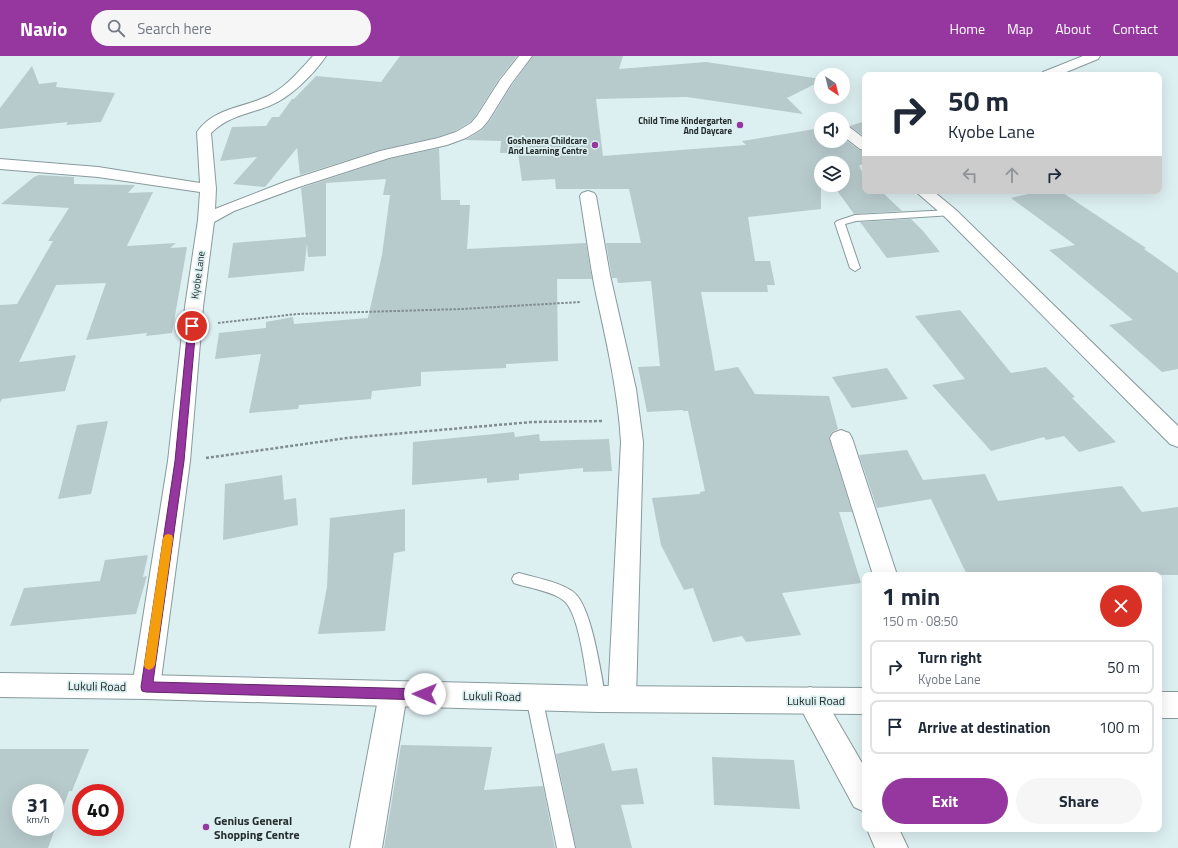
<!DOCTYPE html>
<html lang="en">
<head>
<meta charset="utf-8">
<style>
  body { margin:0; font-family:"Titillium Web",sans-serif; background:#f6f6f7; color:#1f2937; height:100vh; display:flex; flex-direction:column; font-size:15px; white-space:nowrap }
  * { box-sizing:border-box; margin:0 }
  p { font-size:13px; color:#747a83 }
  .icon { flex:none; width:22px; height:22px; fill:none; stroke:currentColor; stroke-width:2; stroke-linecap:round; stroke-linejoin:round }
  .map { position:relative; flex:1; overflow:hidden }
  .sheet { position:absolute; left:862px; top:516px; width:300px; height:260px; display:flex; flex-direction:column; background:#fff; border-radius:8px; box-shadow:0 4px 16px #0002 }
  .sheet>* { flex:none }
  .guide { position:absolute; left:862px; top:16px; width:300px; height:122px; border-radius:8px; box-shadow:0 4px 16px #0002; background:#fff; color:#1f2937; overflow:hidden }
  .needle { width:26px; rotate:145deg }
  .fabs { position:absolute; left:814px; top:12px; display:grid; gap:8px }
  .fabs a { display:grid; place-items:center; width:36px; height:36px; border-radius:50%; background:#fff; box-shadow:0 4px 16px #0002; font-size:20px }
  .speed { position:absolute; left:12px; top:728px; display:flex; gap:8px; font-size:20px; font-weight:700; text-align:center }
  .speed>* { display:grid; place-content:center; width:52px; height:52px; border-radius:50%; background:#fff; box-shadow:0 4px 16px #0002; line-height:1 }
  .speed small { font-size:10px; font-weight:400 }
  .speed .limit { border:6px solid #d22; background:#fff; color:#111 }
  .pin { position:absolute; display:grid; place-items:center; width:34px; height:34px; color:#fff; margin:-17px; border:2px solid #fff; border-radius:50%; box-shadow:0 1px 4px #0007 }
  .me { position:absolute; width:44px; margin:-22px; rotate:271deg; stroke-linejoin:round; filter:drop-shadow(0 0 3px #0008) }
  .turn { display:flex; align-items:center; gap:14px; height:84px; padding:0 20px; font-size:18px }
  .turn .icon { width:52px; height:52px; stroke-width:2.5 }
  .turn b { display:block; font-size:28px; line-height:34px }
  .lanes { display:flex; align-items:center; height:38px; padding:0 20px; background:#0003; justify-content:center; gap:20px; direction:ltr }
  .lanes .off { opacity:.35 }
  .round { display:grid; place-items:center; flex:none; width:42px; height:42px; border-radius:21px; background:#f6f6f7 }
  .summary { display:flex; align-items:center; justify-content:space-between; height:68px; padding:0 20px }
  h1 { font-size:24px; font-weight:700; line-height:30px }
  .primary-button { display:flex; gap:8px; margin-top:auto; padding:8px 20px }
  .primary-button a { flex:1; height:46px; border-radius:24px; background:#9637a0; color:#fff; font-size:16px; font-weight:700; line-height:46px; text-align:center }
  .primary-button a+a { background:#f6f6f7; color:#1f2937 }
  ul { padding:0; list-style:none }
  li { display:flex; align-items:center; gap:12px; height:54px; margin:0 8px 6px; padding:0 12px; border:2px solid #e0e1e3; border-radius:8px }
  li div { flex:1 }
  li b { display:block; font-size:15px }
  li em { font-style:normal }
  header { display:flex; align-items:center; gap:24px; box-sizing:border-box; height:56px; padding:0 20px; background:#9637a0; color:#fff }
  header strong { font-size:19px }
  nav { display:flex; gap:22px; margin-inline-start:auto; font-size:14px }
  .search { width:280px; height:36px; background:#f6f6f7; display:flex; align-items:center; gap:10px; box-sizing:border-box; padding:0 14px; border-radius:22px; color:#747a83; font-size:15px }
  .map>svg:first-child { display:block }
  .building { fill:#b8cbcc; fill-rule:evenodd }
  .lines { fill:none; stroke-linecap:round; stroke-linejoin:round }
  .service-casing { stroke:#889a9c; stroke-width:2 }
  .minor-casing { stroke:#889a9c; stroke-width:2 }
  .tertiary-casing { stroke:#889a9c; stroke-width:2 }
  .path-far1 { stroke:#808d8f; stroke-width:2; stroke-dasharray:2.5 1.5; stroke-linecap:butt }
  .path { stroke:#808d8f; stroke-width:2.5; stroke-dasharray:3 2; stroke-linecap:butt }
  .service { fill:#fff; fill-rule:evenodd }
  .minor { fill:#fff; fill-rule:evenodd }
  .tertiary { fill:#fff; fill-rule:evenodd }
  .route { fill:#9637a0; stroke:#622468 }
  .slow { fill:#f59e0b }
  .poi-dot { fill:#9637a0; stroke:#dceff1; stroke-width:1.5 }
  .labels { text-anchor:middle; dominant-baseline:central; stroke-width:3.5; stroke-linejoin:round; paint-order:stroke }
  .far-poi-label { font-size:9px; font-weight:bold; fill:#252c2d; stroke:#dceff1; text-anchor:end }
  .street-label { font-size:10px; fill:#252c2d; stroke:#dceff1 }
  .near-street-label { font-size:12px; fill:#252c2d; stroke:#dceff1 }
  .near-poi-label { font-size:12px; font-weight:bold; fill:#252c2d; stroke:#dceff1; text-anchor:start }
</style>
</head>
<body>
<header>
<strong>Navio</strong>
<div class="search"><svg class="icon" aria-label="search" viewBox="0 0 24 24"><circle cx="10" cy="10" r="6"/><path d="M15 15l6 6"/></svg>Search here</div>
<nav><a>Home</a><a>Map</a><a>About</a><a>Contact</a></nav>
</header>
<div class="map">
<svg width="1178" height="792" viewBox="0 0 1178 792">
  <rect width="100%" height="100%" fill="#dceff1"/>
  <g class="building">
    <polygon points="400,0 517,0 499,23 476,59 470,66 455,75 438,81 380,94 300,119 297,92 265,131 233,128 257,101 220,105 232,71 266,70 272,61 279,61 292,43 294,43 316,20 381,26"/>
    <polygon points="533,0 623,0 619,13 706,6 821,23 821,25 787,42 803,58 687,41 596,43 603,100 746,89 742,85 821,72 821,85 843,85 843,82 859,94 865,95 865,106 859,110 865,121 865,135 881,135 902,155 854,158 833,129 843,129 843,107 821,107 821,153 748,161 755,205 770,205 775,229 767,229 768,236 701,236 715,315 738,311 755,338 829,340 838,373 832,376 829,382 852,456 839,456 861,527 782,537 801,579 746,586 742,580 713,586 693,532 684,534 661,489 652,442 700,438 700,436 705,435 688,355 683,355 683,354 647,356 638,311 660,310 651,225 618,227 617,222 612,222 606,187 641,187 629,133 556,133 555,123 522,125 518,97 500,97 501,85 465,84 482,74 489,66 512,29"/>
    <polygon points="32,10 39,28 57,26 56,31 115,37 101,66 66,69 68,66 0,73 0,52"/>
    <polygon points="865,65 865,81 850,70"/>
    <polygon points="439,92 441,144 460,144 460,149 470,149 467,193 586,187 592,223 557,223 558,305 506,308 506,312 421,316 421,330 372,335 371,343 299,349 298,353 249,357 261,298 215,303 219,277 266,272 266,266 293,261 294,268 368,262 382,199 390,139 383,139 386,123 326,127 326,200 308,201 307,187 304,215 228,222 233,187 306,181 301,132 389,103"/>
    <polygon points="39,119 74,121 74,128 135,129 128,137 153,136 127,190 176,187 170,192 187,191 172,277 146,280 147,277 86,284 106,227 56,229 19,306 76,299 65,335 2,343 0,347 0,249 17,248 53,185 48,185 69,152 1,148 34,121"/>
    <polygon points="1041,135 1060,135 1146,192 1144,193 1178,217 1178,313 1162,316 1109,269 1133,264 1049,194 1075,189 1011,142"/>
    <polygon points="911,163 923,175 940,196 887,202 860,166"/>
    <polygon points="960,254 1011,317 1046,311 1075,341 1072,342 1116,386 1079,396 1064,380 1046,384 1044,381 991,395 932,329 965,323 915,260"/>
    <polygon points="887,312 908,343 852,352 832,321"/>
    <polygon points="108,365 91,438 58,443 77,369"/>
    <polygon points="514,376 515,381 539,378 540,385 609,383 612,415 583,416 583,412 519,418 519,424 487,427 487,422 412,429 413,386"/>
    <polygon points="907,394 923,424 985,418 998,445 1122,430 1142,456 1178,451 1178,519 967,519 931,443 877,452 859,399"/>
    <polygon points="282,419 284,444 296,442 298,469 223,484 225,428"/>
    <polygon points="405,453 405,495 394,497 385,575 318,578 327,531 330,462"/>
    <polygon points="148,499 143,521 147,520 136,558 10,570 24,532 100,525 105,504"/>
    <polygon points="604,687 612,715 637,712 644,748 621,749 632,792 576,792 556,698"/>
    <polygon points="401,689 492,691 484,734 543,730 555,792 384,792"/>
    <path d="M0,693H89L72,735H69L48,792H0ZM21,737H55V771H21Z"/>
    <polygon points="712,701 794,704 800,753 714,749"/>
  </g>
  <g class="lines">
    <defs>
      <g id="service">
        <polygon points="950,154 954,157 953,159 856,165 845,168 860,212 855,215 850,212 835,167 837,165 855,159"/>
        <path d="M519,517C536,522 557,525 572,535C592,547 601,620 606,643L603,648L598,650L593,648L590,643C586,621 580,556 563,544C552,535 528,532 514,527L512,523L514,519Z"/>
        <polygon points="534,634 539,636 542,641 575,792 557,792 526,641 529,636"/>
      </g>
      <g id="minor">
        <path d="M313,0H326C314,18 290,42 269,50C248,58 228,60 211,77L216,133L215,153L287,125L380,95L438,82L456,76L471,67L477,60L500,24L519,0H532L511,28L488,65L481,73L466,82L447,89L389,102L299,131L234,155L214,166L203,251L190,405L160,631L156,640L146,643L136,640L132,631L168,405L185,251L198,164L200,136L98,121L0,113V103L98,111L200,127L197,76C214,51 245,52 270,39C287,30 300,14 313,0Z"/>
        <polygon points="1083,0 1100,0 1098,3 1059,19 1041,19 1043,16"/>
        <polygon points="843,69 848,70 865,83 865,94 860,93 843,80"/>
        <path d="M588,135L594,137L596,140L610,219L636,333L643,386L636,643L632,652L622,656L612,652L608,643L621,386C618,334 606,284 595,233C589,202 585,171 580,140L582,137Z"/>
        <polygon points="915,135 933,135 956,154 1178,370 1178,391 1170,388 944,160"/>
        <polygon points="841,374 849,377 852,382 897,519 873,519 830,382 833,377"/>
        <polygon points="393,625 403,629 407,638 382,792 350,792 379,638 383,629"/>
        <polygon points="810,631 820,635 865,712 865,756 854,751 796,644 800,635"/>
        <polygon points="867,773 899,773 908,792 875,792"/>
      </g>
      <g id="tertiary">
        <polygon points="0,617 146,619 598,630 865,632 865,658 598,656 146,643 0,641"/>
        <rect x="1159" y="636" width="19" height="26"/>
      </g>
    </defs>
    <use href="#service" class="service-casing"/>
    <use href="#minor" class="minor-casing"/>
    <use href="#tertiary" class="tertiary-casing"/>
    <polyline class="path-far1" points="218,267 297,258 462,253 580,246"/>
    <polyline class="path" points="206,402 347,382 532,366 603,365"/>
    <use href="#service" class="service"/>
    <use href="#minor" class="minor"/>
    <use href="#tertiary" class="tertiary"/>
  </g>
  <polygon class="route" points="192,268 196,270 184,405 153,626 425,633 429,635 430,638 429,642 425,644 146,636 142,635 141,631 175,405 188,270"/>
  <polygon class="slow" points="168,478 172,479 173,482 155,609 153,612 149,614 145,612 144,609 163,482 165,479"/>
  <g class="poi-dot">
    <circle cx="740" cy="69" r="4"/>
    <circle cx="595" cy="89" r="4"/>
    <circle cx="206" cy="771" r="4"/>
  </g>
  <g class="labels">
    <g class="far-poi-label">
      <text x="732" y="64">Child Time Kindergarten<tspan x="732" dy="10">And Daycare</tspan></text>
      <text x="587" y="84">Goshenera Childcare<tspan x="587" dy="10">And Learning Centre</tspan></text>
    </g>
    <g class="street-label">
      <text transform="translate(198 219) rotate(-82)">Kyobe Lane</text>
    </g>
    <g class="near-street-label">
      <text transform="translate(97 630) rotate(1)">Lukuli Road</text>
      <text transform="translate(492 640) rotate(1)">Lukuli Road</text>
      <text x="816" y="644">Lukuli Road</text>
    </g>
    <g class="near-poi-label">
      <text x="214" y="764">Genius General<tspan x="214" dy="14">Shopping Centre</tspan></text>
    </g>
  </g>
</svg>
<div class="fabs">
<a><svg class="needle" viewBox="-14 -14 28 28"><path d="M0-13l5 13h-10z" fill="#e53935"/><path d="M0 13l5-13h-10z" fill="#747a83"/></svg></a>
<a><svg class="icon" aria-label="sound" viewBox="0 0 24 24"><path d="M4 9h4l5-4v14l-5-4H4zM17 9q2 3 0 6"/></svg></a>
<a><svg class="icon" aria-label="layers" viewBox="0 0 24 24"><path d="M12 4l9 5-9 5-9-5zM3 14l9 5 9-5"/></svg></a>
</div>
<div class="speed"><div>31<small>km/h</small></div><div class="limit">40</div></div>
<div class="pin" style="left:192px;top:270px;background:#d93025"><svg class="icon" aria-label="arrive" viewBox="0 0 24 24"><path d="M6 21V4h12l-3 4 3 4H6"/></svg></div>
<svg class="me" style="left:425px;top:638px" viewBox="-20 -20 40 40"><circle r="19" fill="#fff"/><path d="M0-13L10 11 0 6-10 11z" fill="#9637a0"/></svg>
<div class="guide">
<div class="turn"><svg class="icon" aria-label="right" viewBox="0 0 24 24"><path d="M7 20v-9h11M14 6l5 5-5 5"/></svg><div><b>50 m</b>Kyobe Lane</div></div>
<div class="lanes"><svg class="icon off" aria-label="left" viewBox="0 0 24 24"><path d="M17 20v-9H6M10 6l-5 5 5 5"/></svg><svg class="icon off" aria-label="ahead" viewBox="0 0 24 24"><path d="M12 20V5M6 11l6-6 6 6"/></svg><svg class="icon" aria-label="right" viewBox="0 0 24 24"><path d="M7 20v-9h11M14 6l5 5-5 5"/></svg></div>
</div>
<section class="sheet">
<div class="summary"><div><h1>1 min</h1><p>150 m · 08:50</p></div><a class="round" style="background:#d93025;color:#fff"><svg class="icon" aria-label="close" viewBox="0 0 24 24"><path d="M6 6l12 12M18 6L6 18"/></svg></a></div>
<ul>
<li><svg class="icon" aria-label="right" viewBox="0 0 24 24"><path d="M7 20v-9h11M14 6l5 5-5 5"/></svg><div><b>Turn right</b><p>Kyobe Lane</p></div><em>50 m</em></li>
<li><svg class="icon" aria-label="arrive" viewBox="0 0 24 24"><path d="M6 21V4h12l-3 4 3 4H6"/></svg><div><b>Arrive at destination</b></div><em>100 m</em></li>
</ul>
<div class="primary-button"><a>Exit</a><a>Share</a></div>
</section>
</div>
</body>
</html>
